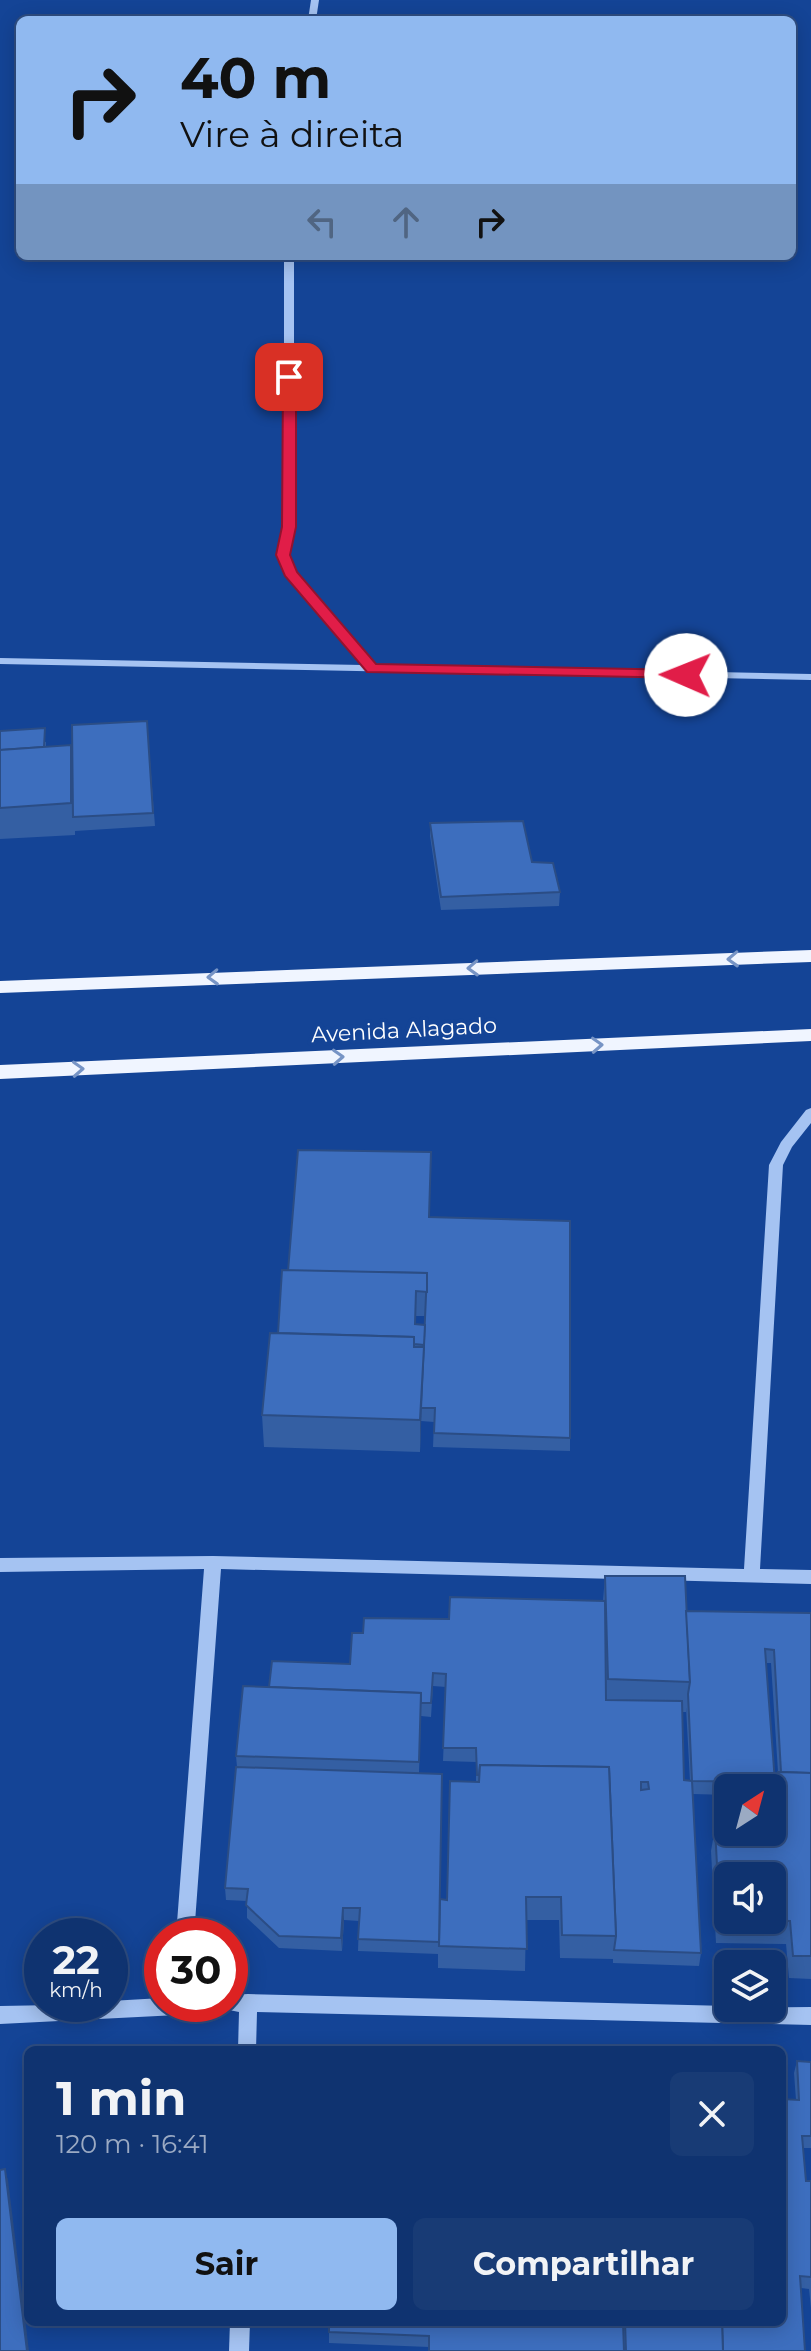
<!DOCTYPE html>
<html lang="pt">
<head>
<meta charset="utf-8">
<style>
  body { margin:0; font-family:Montserrat,sans-serif; background:#183b75; color:#f1f3f6; height:100vh; display:flex; flex-direction:column; font-size:30px; white-space:nowrap }
  * { box-sizing:border-box; margin:0 }
  p { font-size:26px; color:#9baac3 }
  .icon { flex:none; width:44px; height:44px; fill:none; stroke:currentColor; stroke-width:2; stroke-linecap:round; stroke-linejoin:round }
  .map { position:relative; flex:1; overflow:hidden }
  .details { position:absolute; left:24px; top:2046px; width:762px; height:280px; display:flex; flex-direction:column; background:#0f3370; border-radius:12px; box-shadow:0 4px 20px #0003,0 0 0 2px #2f4e83 }
  .details>* { flex:none }
  .top-card { position:absolute; left:16px; top:16px; width:780px; height:244px; border-radius:12px; box-shadow:0 4px 20px #0003,0 0 0 2px #2f4e83; background:#90b9f0; color:#111; overflow:hidden }
  .needle { width:52px; rotate:36deg }
  .tools { position:absolute; left:714px; top:1774px; display:grid; gap:16px }
  .tools a { display:grid; place-items:center; width:72px; height:72px; border-radius:12px; background:#0f3370; box-shadow:0 4px 20px #0003,0 0 0 2px #2f4e83; font-size:40px }
  .speed { position:absolute; left:24px; top:1918px; display:flex; gap:16px; font-size:40px; font-weight:700; text-align:center }
  .speed>* { display:grid; place-content:center; width:104px; height:104px; border-radius:50%; background:#0f3370; box-shadow:0 4px 20px #0003,0 0 0 2px #2f4e83; line-height:1 }
  .speed small { font-size:20px; font-weight:400 }
  .speed .limit { border:12px solid #d22; background:#fff; color:#111 }
  .pin { position:absolute; display:grid; place-items:center; width:68px; height:68px; color:#fff; margin:-34px; border-radius:16px; box-shadow:0 4px 12px #0006 }
  .me { position:absolute; width:88px; margin:-44px; rotate:271deg; stroke-linejoin:round; filter:drop-shadow(0 0 6px #0008) }
  .turn { display:flex; align-items:center; gap:28px; height:168px; padding:0 32px; font-size:36px }
  .turn .icon { width:104px; height:104px; stroke-width:2.5 }
  .turn b { display:block; font-size:56px; line-height:68px }
  .lanes { display:flex; align-items:center; height:76px; padding:0 32px; background:#0003; justify-content:center; gap:40px; direction:ltr }
  .lanes .off { opacity:.35 }
  .round { display:grid; place-items:center; flex:none; width:84px; height:84px; border-radius:12px; background:#183b75 }
  .headline { display:flex; align-items:center; justify-content:space-between; height:136px; padding:0 32px }
  h1 { font-size:48px; font-weight:700; line-height:60px }
  .button { display:flex; gap:16px; margin-top:auto; padding:16px 32px }
  .button a { flex:1; height:92px; border-radius:12px; background:#90b9f0; color:#111; font-size:32px; font-weight:700; line-height:92px; text-align:center }
  .button a+a { background:#183b75; color:#f1f3f6 }
  .map>svg:first-child { display:block }
  .lines { fill:none; stroke-linecap:round; stroke-linejoin:round }
  .minor { fill:#a5c3f2; fill-rule:evenodd }
  .major { fill:#f0f5ff; fill-rule:evenodd }
  .wall { fill:#345fa3; fill-rule:evenodd }
  .shaded-wall { fill:#2b4d85 }
  .building { fill:#3d6ebe; stroke:#2b4d85; stroke-width:2; fill-rule:evenodd }
  .oneway { stroke:#7794c5 }
  .route { fill:#e11d48; stroke:#92132f; stroke-width:2 }
  .labels { text-anchor:middle; dominant-baseline:central; stroke-width:8; stroke-linejoin:round; paint-order:stroke }
  .street-label { font-size:22px; fill:#fff; stroke:#144496 }
</style>
</head>
<body>
<div class="map">
<svg width="811" height="2351" viewBox="0 0 811 2351">
  <rect width="100%" height="100%" fill="#144496"/>
  <g class="lines">
    <g class="minor">
      <polygon points="311,0 319,0 316,20 308,20"/>
      <polygon points="284,256 294,256 294,527 288,555 295,572 375,665 811,674 811,680 0,664 0,658 363,665 285,573 278,555 284,527"/>
      <polygon points="811,1108 811,1123 792,1147 783,1165 760,1569 811,1570 811,1584 221,1569 194,1936 176,1936 204,1569 0,1572 0,1558 213,1556 744,1569 769,1165 781,1142 806,1110"/>
      <polygon points="248,1994 728,2006 728,2008 811,2007 811,2025 257,2012 256,2050 238,2050 239,2012 224,2009 217,2013 0,2024 0,2006 110,2004 110,2001 162,1998 162,2004 230,2004 230,1995"/>
      <polygon points="230,2322 250,2322 249,2351 229,2351"/>
    </g>
    <g class="major">
      <polygon points="811,950 811,962 0,993 0,981"/>
      <polygon points="811,1029 811,1041 0,1079 0,1065"/>
    </g>
  </g>
  <g class="wall">
    <polygon points="147,721 155,826 75,831 75,835 0,839 0,731 46,742 46,747 71,745"/>
    <polygon points="430,823 532,862 560,892 559,906 441,910 430,836"/>
    <path d="M429,1217L570,1438V1451L433,1447L434,1422L421,1421L420,1452L264,1447L262,1415L278,1333L288,1271ZM416,1316H425V1325L415,1324Z"/>
    <path d="M605,1576L686,1611L811,1613V1979L789,1978L786,1944L716,1943L711,1851L715,1828H776L774,1795L778,1772L771,1663H766L775,1782L773,1795L772,1788H728V1795L693,1794L701,1953L699,1966L613,1963V1959L560,1958L559,1920H526L525,1971L438,1968V1954L358,1951L359,1921L344,1920L342,1951L279,1948L247,1918V1901L226,1900L225,1888L237,1767L236,1756L269,1687L350,1664L363,1633L449,1619L603,1601ZM433,1686L446,1687L443,1761L476,1762V1782L439,1930L419,1773L421,1716L431,1717ZM686,1707L690,1781L684,1780L682,1712H686Z"/>
    <polygon points="797,2061 811,2062 811,2148 803,2148 806,2181 811,2181 811,2308 809,2289 801,2288 805,2351 429,2351 429,2347 329,2343 329,2322 782,2322 796,2100 794,2073"/>
  </g>
  <g class="shaded-wall">
    <polygon points="423,1379 420,1452 420,1420"/>
    <polygon points="343,1908 344,1920 342,1951 341,1938"/>
    <polygon points="5,2169 8,2180 29,2351 27,2351"/>
  </g>
  <g class="building">
    <polygon points="147,721 153,813 73,817 72,725"/>
    <polygon points="45,728 44,747 0,750 0,731"/>
    <polygon points="71,745 71,803 0,808 0,750"/>
    <polygon points="523,821 532,862 553,863 560,892 441,897 430,823"/>
    <polygon points="298,1150 431,1152 429,1217 570,1221 570,1438 434,1433 435,1408 421,1408 427,1273 288,1271"/>
    <polygon points="282,1270 427,1273 427,1292 416,1291 415,1324 425,1325 424,1345 414,1344 414,1337 278,1333"/>
    <polygon points="270,1333 414,1337 414,1347 424,1347 420,1420 262,1415"/>
    <polygon points="605,1576 685,1576 690,1682 608,1679"/>
    <path d="M450,1597L605,1601L606,1700L682,1701L684,1780L692,1781L701,1953L614,1950L616,1936L609,1767L480,1765L479,1775H477L476,1748H443L446,1674L433,1673L431,1703H421V1693L269,1687L272,1661L350,1664L352,1633H363L364,1618L449,1619ZM641,1782H648L649,1789L641,1790Z"/>
    <polygon points="686,1611 811,1613 811,1773 781,1772 774,1650 765,1649 775,1782 692,1781 688,1694 690,1682"/>
    <polygon points="243,1686 421,1693 419,1762 236,1756"/>
    <polygon points="480,1765 609,1767 616,1936 562,1935 561,1897 526,1897 527,1949 439,1946 440,1899 447,1900 450,1781 479,1782"/>
    <polygon points="236,1767 442,1774 439,1942 358,1939 360,1908 343,1908 341,1938 279,1936 246,1905 248,1889 225,1888"/>
    <path d="M778,1772L811,1773V1956H793L790,1921L720,1920L715,1828H728V1832H772V1828H782ZM728,1876H772V1920H728Z"/>
    <polygon points="797,2061 811,2062 811,2136 802,2136 806,2181 811,2181 811,2277 800,2276 805,2351 723,2351 722,2322 782,2322 782,2099 799,2100"/>
    <polygon points="5,2169 27,2351 0,2351 0,2170"/>
    <polygon points="329,2322 623,2322 624,2351 429,2351 429,2336 329,2332"/>
    <polygon points="625,2322 722,2322 723,2351 626,2351"/>
  </g>
  <defs><path id="oneway-chevron" d="M-2-3.5L2.5 0L-2 3.5" fill="none" stroke-width="1.6" stroke-linecap="round" stroke-linejoin="round" transform="scale(2)"/></defs>
  <g class="oneway">
    <use href="#oneway-chevron" transform="translate(733 959) rotate(178)"/>
    <use href="#oneway-chevron" transform="translate(473 968) rotate(178)"/>
    <use href="#oneway-chevron" transform="translate(213 977) rotate(178)"/>
    <use href="#oneway-chevron" transform="translate(597 1045) rotate(-3)"/>
    <use href="#oneway-chevron" transform="translate(338 1057) rotate(-3)"/>
    <use href="#oneway-chevron" transform="translate(78 1069) rotate(-3)"/>
  </g>
  <polygon class="route" points="289,373 296,377 296,527 290,555 297,572 376,664 686,670 693,675 691,678 367,672 285,576 276,555 282,527 283,377"/>
  <g class="labels">
    <g class="street-label">
      <text transform="translate(404 1030) rotate(-3)">Avenida Alagado</text>
    </g>
  </g>
</svg>
<div class="tools">
<a><svg class="needle" viewBox="-14 -14 28 28"><path d="M0-13l5 13h-10z" fill="#e53935"/><path d="M0 13l5-13h-10z" fill="#9baac3"/></svg></a>
<a><svg class="icon" aria-label="sound" viewBox="0 0 24 24"><path d="M4 9h4l5-4v14l-5-4H4zM17 9q2 3 0 6"/></svg></a>
<a><svg class="icon" aria-label="layers" viewBox="0 0 24 24"><path d="M12 4l9 5-9 5-9-5zM3 14l9 5 9-5"/></svg></a>
</div>
<div class="speed"><div>22<small>km/h</small></div><div class="limit">30</div></div>
<div class="pin" style="left:289px;top:377px;background:#d93025"><svg class="icon" aria-label="arrive" viewBox="0 0 24 24"><path d="M6 21V4h12l-3 4 3 4H6"/></svg></div>
<svg class="me" style="left:686px;top:675px" viewBox="-20 -20 40 40"><circle r="19" fill="#fff"/><path d="M0-13L10 11 0 6-10 11z" fill="#e11d48"/></svg>
<div class="top-card">
<div class="turn"><svg class="icon" aria-label="right" viewBox="0 0 24 24"><path d="M7 20v-9h11M14 6l5 5-5 5"/></svg><div><b>40 m</b>Vire à direita</div></div>
<div class="lanes"><svg class="icon off" aria-label="left" viewBox="0 0 24 24"><path d="M17 20v-9H6M10 6l-5 5 5 5"/></svg><svg class="icon off" aria-label="ahead" viewBox="0 0 24 24"><path d="M12 20V5M6 11l6-6 6 6"/></svg><svg class="icon" aria-label="right" viewBox="0 0 24 24"><path d="M7 20v-9h11M14 6l5 5-5 5"/></svg></div>
</div>
<section class="details">
<div class="headline"><div><h1>1 min</h1><p>120 m · 16:41</p></div><a class="round"><svg class="icon" aria-label="close" viewBox="0 0 24 24"><path d="M6 6l12 12M18 6L6 18"/></svg></a></div>
<div class="button"><a>Sair</a><a>Compartilhar</a></div>
</section>
</div>
</body>
</html>
